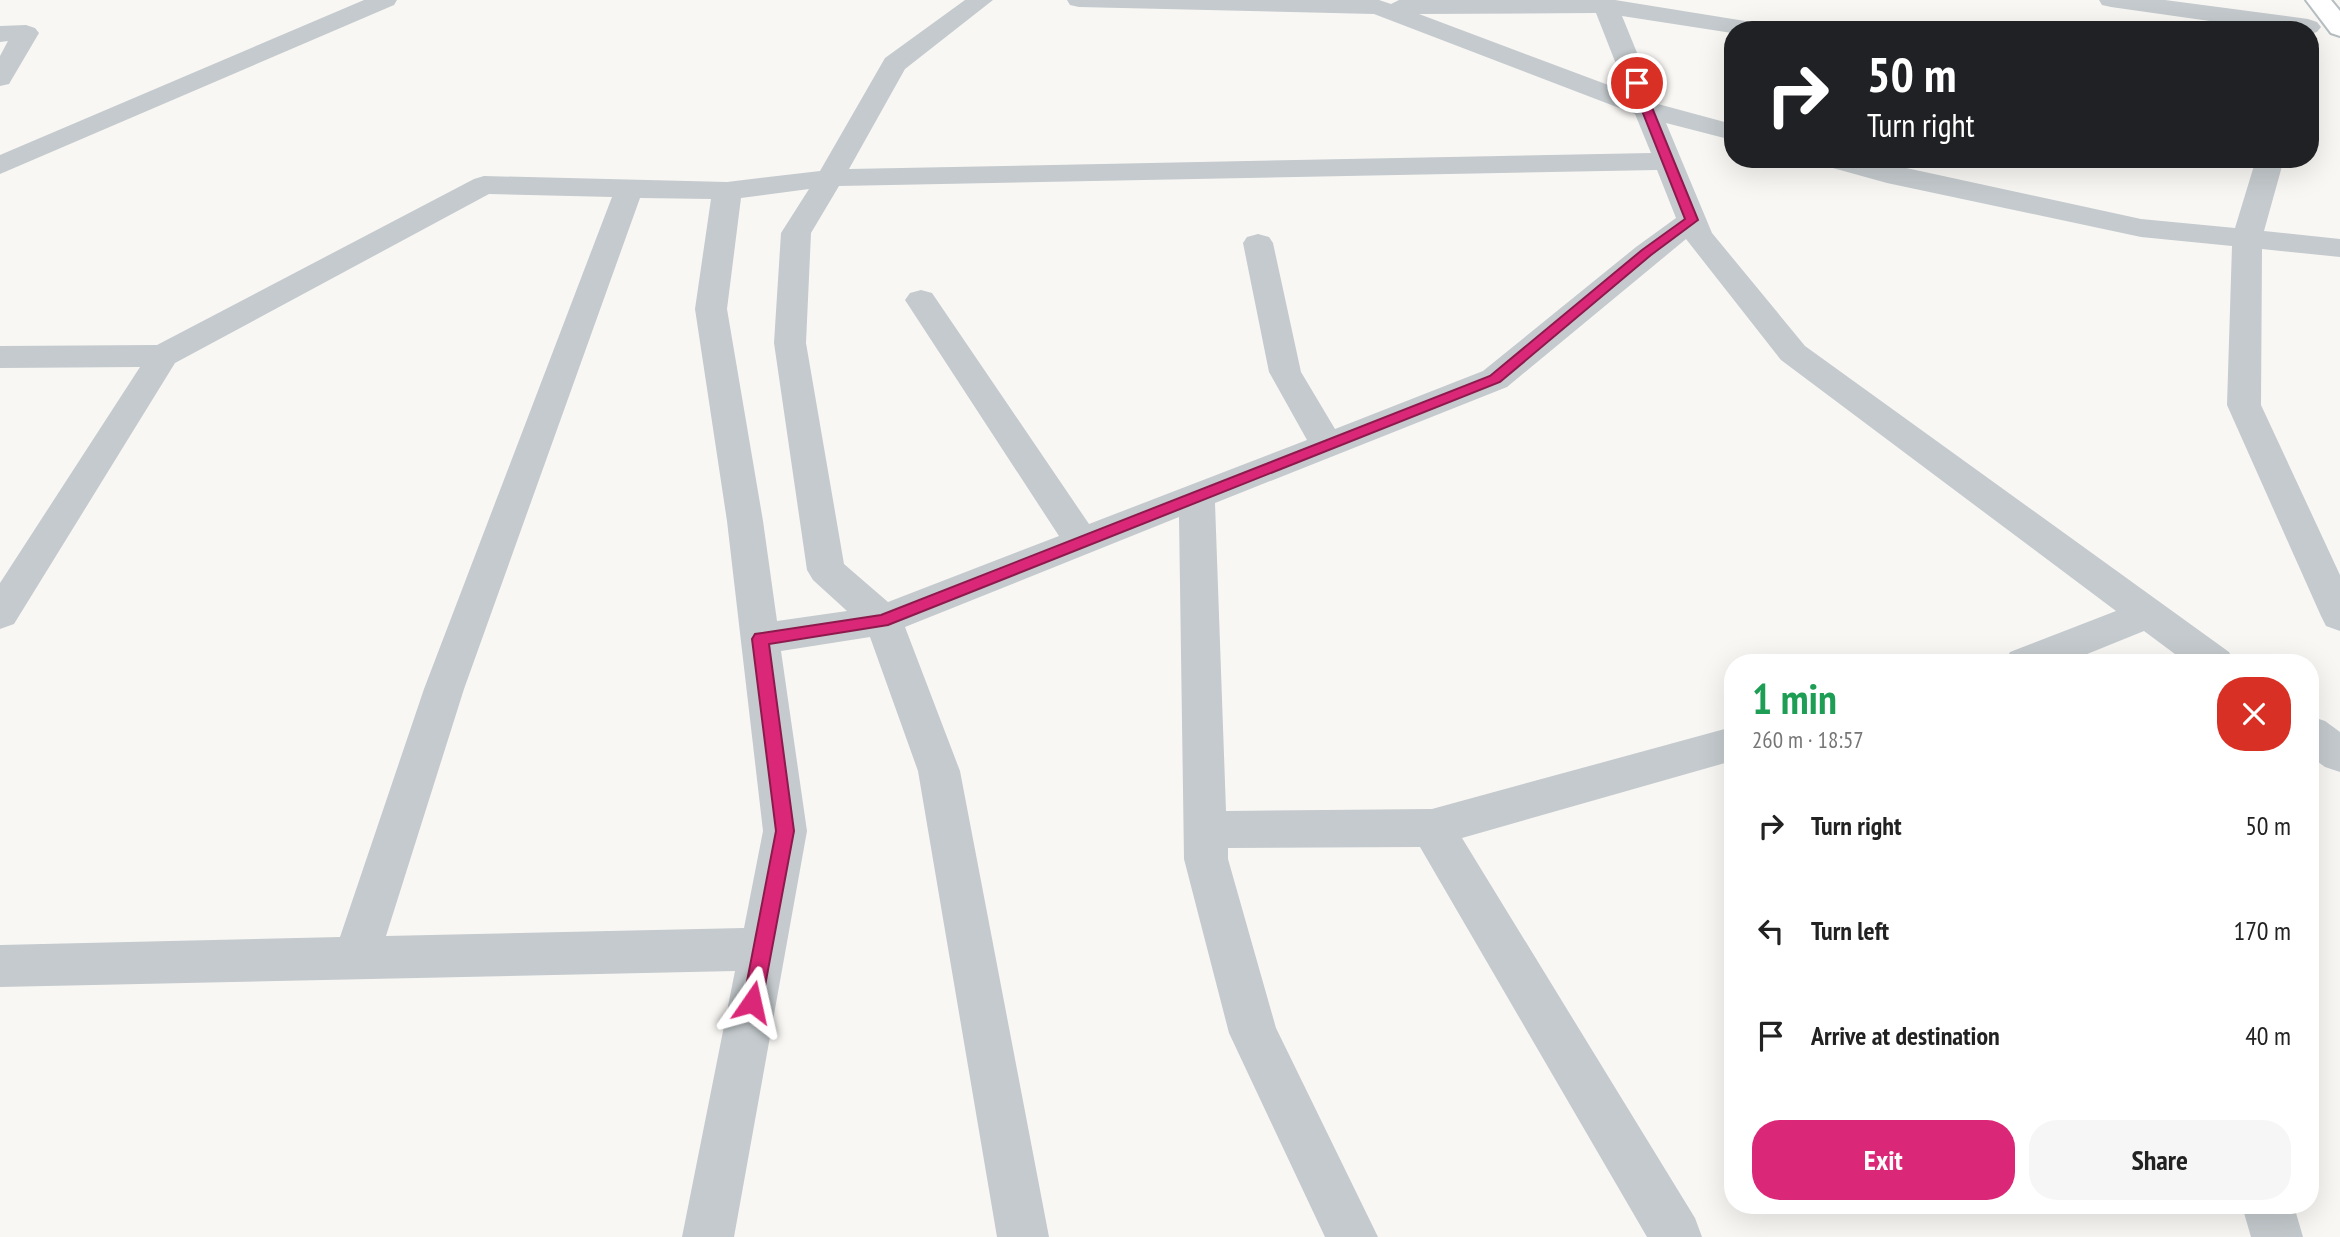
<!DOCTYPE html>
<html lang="en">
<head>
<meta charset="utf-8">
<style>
  body { margin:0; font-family:"PT Sans Narrow",sans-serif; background:#f6f6f6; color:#222; height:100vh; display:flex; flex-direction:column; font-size:26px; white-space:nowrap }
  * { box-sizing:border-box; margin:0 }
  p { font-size:23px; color:#767676 }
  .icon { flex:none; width:38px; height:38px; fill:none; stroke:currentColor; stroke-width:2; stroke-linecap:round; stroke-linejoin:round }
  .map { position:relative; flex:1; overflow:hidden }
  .details { position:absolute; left:1724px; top:654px; width:595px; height:560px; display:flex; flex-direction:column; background:#fff; border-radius:28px; box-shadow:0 7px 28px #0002 }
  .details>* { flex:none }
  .hud { position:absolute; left:1724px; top:21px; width:595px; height:147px; border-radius:28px; box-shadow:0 7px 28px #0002; background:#202124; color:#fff; overflow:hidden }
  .pin { position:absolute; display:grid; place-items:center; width:60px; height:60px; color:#fff; margin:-30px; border:4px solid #fff; border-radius:50%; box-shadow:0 2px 7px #0007 }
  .me { position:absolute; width:77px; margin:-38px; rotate:11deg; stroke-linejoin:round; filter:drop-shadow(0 0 5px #0008) }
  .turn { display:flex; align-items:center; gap:24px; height:147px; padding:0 28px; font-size:32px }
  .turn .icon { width:91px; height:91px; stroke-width:2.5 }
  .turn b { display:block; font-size:49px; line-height:60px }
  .round { display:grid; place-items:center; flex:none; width:74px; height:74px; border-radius:28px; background:#f6f6f6 }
  .headline { display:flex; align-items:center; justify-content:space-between; height:119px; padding:0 28px }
  h1 { font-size:42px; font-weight:700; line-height:52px; color:#1e9e55 }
  .primary-button { display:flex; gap:14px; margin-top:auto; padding:14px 28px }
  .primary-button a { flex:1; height:80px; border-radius:28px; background:#db2777; color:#fff; font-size:28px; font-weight:700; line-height:80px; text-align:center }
  .primary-button a+a { background:#f6f6f6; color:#222 }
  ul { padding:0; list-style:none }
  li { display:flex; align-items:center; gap:21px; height:105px; padding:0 28px }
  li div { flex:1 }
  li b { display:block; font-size:26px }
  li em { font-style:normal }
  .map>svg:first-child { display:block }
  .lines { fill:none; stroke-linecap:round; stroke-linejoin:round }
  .secondary-casing { stroke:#b6bec1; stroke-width:4 }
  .street { fill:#c4cacd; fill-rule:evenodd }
  .secondary { fill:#fff; fill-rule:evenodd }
  .route { fill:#db2777; stroke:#8e194d; stroke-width:2 }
</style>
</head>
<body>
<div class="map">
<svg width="2340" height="1237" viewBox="0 0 2340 1237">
  <rect width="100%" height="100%" fill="#f8f7f4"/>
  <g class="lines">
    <defs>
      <polygon id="secondary" points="2306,0 2331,0 2340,11 2340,36 2331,33"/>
    </defs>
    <use href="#secondary" class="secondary-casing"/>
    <g class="street">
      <polygon points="364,0 397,0 394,5 0,174 0,155"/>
      <path d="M965,0H993L905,69L849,169L1651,153L1635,114L1374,14L1079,7L1070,5L1067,0H1379L1391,4L1399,0H1615L1770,25L1773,30H1732V33L1622,16L1658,104L1732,124V140L1666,123L1712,233L1805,346L2229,652L2235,663H2187L2144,631L2065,663H2004L2010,652L2116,611L1781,360L1686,239L1507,387L1215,503L1226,811L1432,809L1732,727V761L1462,838L1695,1218L1702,1237H1647L1420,847L1228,848V859L1276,1028L1378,1237H1325L1229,1033L1184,859L1179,517L905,627L960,771L1049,1237H997L918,771L870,637L781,651L807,831L734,1237H682L735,971L0,987V945L340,937L424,689L612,197L489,194L175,363L14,624L0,629V583L140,367L0,368V346L157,345L474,179L484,176L727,182L820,171L885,58ZM1596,13L1627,92L1419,14ZM1657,170L1676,218L1636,247L1483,371L1335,429L1301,372L1273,243L1269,237L1258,234L1247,237L1243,243L1269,372L1307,440L1089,524L932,293L921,290L910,293L905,300L1059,536L888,602L844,564L806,343L811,233L839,186ZM809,189L781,233L774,343L807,570L813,580L847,611L777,621L763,521L727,309L741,198ZM640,198L711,199L695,309L727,521L763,831L744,928L386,936L464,689Z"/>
      <polygon points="2099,0 2165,0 2308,19 2317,22 2321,27 2317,32 2310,34 2310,30 2273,30 2111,7 2102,5"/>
      <polygon points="26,25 35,28 39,33 9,84 0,86 0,56 8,41 0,42 0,26"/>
      <polygon points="1818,159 1865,159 2141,219 2235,228 2256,159 2284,159 2264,231 2340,239 2340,257 2262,249 2261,405 2340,575 2340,631 2326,626 2321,616 2227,405 2232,246 2141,237 1887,183 1822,165"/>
      <polygon points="2310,716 2325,721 2340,732 2340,772 2325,767 2310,756"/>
      <polygon points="2242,1206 2294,1206 2303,1237 2251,1237"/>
    </g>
    <use href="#secondary" class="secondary"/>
  </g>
  <polygon class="route" points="1637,80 1642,83 1698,220 1651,255 1500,382 888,625 769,644 794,831 762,1002 759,1008 752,1011 746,1008 743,1002 776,831 752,639 755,634 881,615 1490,376 1642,250 1685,219 1631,83"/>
</svg>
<div class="pin" style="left:1637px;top:83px;background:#d93025"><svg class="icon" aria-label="arrive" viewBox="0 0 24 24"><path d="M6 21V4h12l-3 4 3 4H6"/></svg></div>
<svg class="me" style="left:752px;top:1002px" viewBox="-20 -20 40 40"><path d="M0-17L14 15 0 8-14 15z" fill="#db2777" stroke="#fff" stroke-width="4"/></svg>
<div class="hud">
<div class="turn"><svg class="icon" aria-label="right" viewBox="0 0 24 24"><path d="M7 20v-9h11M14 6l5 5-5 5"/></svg><div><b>50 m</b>Turn right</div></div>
</div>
<section class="details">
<div class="headline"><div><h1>1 min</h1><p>260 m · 18:57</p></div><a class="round" style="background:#d93025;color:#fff"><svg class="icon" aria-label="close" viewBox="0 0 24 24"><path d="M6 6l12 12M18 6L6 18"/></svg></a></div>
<ul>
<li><svg class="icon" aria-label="right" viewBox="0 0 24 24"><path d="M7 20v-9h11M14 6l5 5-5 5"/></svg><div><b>Turn right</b></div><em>50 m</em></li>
<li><svg class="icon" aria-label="left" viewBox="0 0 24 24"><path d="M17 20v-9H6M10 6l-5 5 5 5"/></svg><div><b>Turn left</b></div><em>170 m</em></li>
<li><svg class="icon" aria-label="arrive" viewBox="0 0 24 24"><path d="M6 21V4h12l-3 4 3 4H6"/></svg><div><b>Arrive at destination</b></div><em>40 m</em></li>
</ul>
<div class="primary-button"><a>Exit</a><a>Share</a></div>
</section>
</div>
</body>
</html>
